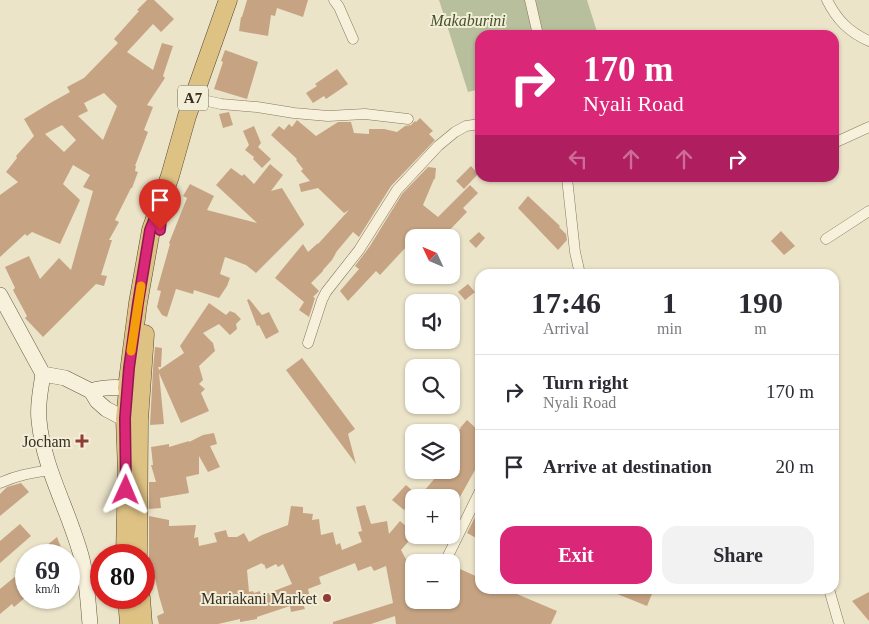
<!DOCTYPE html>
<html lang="en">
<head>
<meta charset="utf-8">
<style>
  body { margin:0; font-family:Georgia,serif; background:#f2f2f3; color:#2b2b33; height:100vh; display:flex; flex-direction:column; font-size:19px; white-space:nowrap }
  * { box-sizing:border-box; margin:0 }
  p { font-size:16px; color:#7c7c81 }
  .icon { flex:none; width:28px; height:28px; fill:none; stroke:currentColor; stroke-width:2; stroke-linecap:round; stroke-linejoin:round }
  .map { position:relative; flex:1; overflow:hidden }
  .drawer { position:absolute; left:475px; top:269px; width:364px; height:325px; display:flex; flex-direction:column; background:#fff; border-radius:15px; box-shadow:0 1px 4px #0004 }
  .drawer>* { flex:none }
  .top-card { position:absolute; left:475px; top:30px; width:364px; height:152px; border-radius:15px; box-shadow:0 1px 4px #0004; background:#db2777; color:#fff; overflow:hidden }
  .needle { width:32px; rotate:314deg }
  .controls { position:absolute; left:405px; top:229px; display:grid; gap:10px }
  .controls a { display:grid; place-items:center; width:55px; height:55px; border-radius:10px; background:#fff; box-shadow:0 1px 4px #0004; font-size:25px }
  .speed { position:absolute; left:15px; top:544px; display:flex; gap:10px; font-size:25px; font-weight:700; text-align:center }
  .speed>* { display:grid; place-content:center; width:65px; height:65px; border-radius:50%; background:#fff; box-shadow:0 1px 4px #0004; line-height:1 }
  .speed small { font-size:12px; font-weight:400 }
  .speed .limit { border:8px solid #d22; background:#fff; color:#111 }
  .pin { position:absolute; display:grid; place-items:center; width:42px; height:42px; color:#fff; margin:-51px -21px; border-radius:50% 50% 50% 0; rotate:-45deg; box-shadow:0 0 5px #0007 }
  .pin .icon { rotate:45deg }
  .me { position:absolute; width:55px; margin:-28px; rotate:1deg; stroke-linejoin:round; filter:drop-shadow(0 0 4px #0008) }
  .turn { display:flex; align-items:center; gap:18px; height:105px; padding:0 25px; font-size:22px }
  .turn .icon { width:65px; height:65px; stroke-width:2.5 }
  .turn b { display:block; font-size:35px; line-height:42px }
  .lanes { display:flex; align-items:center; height:48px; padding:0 25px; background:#0003; justify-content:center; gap:25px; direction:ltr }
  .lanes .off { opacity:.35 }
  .eta { display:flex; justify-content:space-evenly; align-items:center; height:85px; text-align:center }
  .eta b { font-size:30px; font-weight:600; line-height:35px }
  .action { display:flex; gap:10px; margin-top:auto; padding:10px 25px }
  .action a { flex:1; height:58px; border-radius:15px; background:#db2777; color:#fff; font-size:20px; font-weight:600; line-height:58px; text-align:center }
  .action a+a { background:#f2f2f3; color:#2b2b33 }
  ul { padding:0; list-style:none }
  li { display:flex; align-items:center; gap:15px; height:75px; padding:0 25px; border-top:1px solid #e1e1e2 }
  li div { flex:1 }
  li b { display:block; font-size:19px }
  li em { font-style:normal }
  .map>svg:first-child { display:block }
  .cemetery { fill:#b8bf9c }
  .building { fill:#c6a483; fill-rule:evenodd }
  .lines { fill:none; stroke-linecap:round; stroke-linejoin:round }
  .minor-casing { stroke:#86775f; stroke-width:11 }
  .secondary-casing { stroke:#685942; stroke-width:16 }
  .trunk-casing { stroke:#554633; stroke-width:19 }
  .minor { stroke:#f7f1dc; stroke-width:10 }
  .secondary { stroke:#f7f1dc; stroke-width:15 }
  .trunk { stroke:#dec284; stroke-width:18 }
  .route-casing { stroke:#8e194d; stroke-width:12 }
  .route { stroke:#db2777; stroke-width:9 }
  .slow { stroke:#f59e0b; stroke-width:9 }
  .poi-dot { fill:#913b34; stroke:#f3eed8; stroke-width:2 }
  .labels { text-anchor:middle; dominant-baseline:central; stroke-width:4; stroke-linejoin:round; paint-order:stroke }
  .shield { fill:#f3eed8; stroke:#706859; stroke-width:1 }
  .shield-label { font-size:15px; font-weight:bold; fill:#382e22 }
  .park-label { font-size:16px; font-style:italic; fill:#45532a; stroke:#f3eed8 }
  .poi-label { font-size:16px; fill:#382e22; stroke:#f3eed8; text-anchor:end }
</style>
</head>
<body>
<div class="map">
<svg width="869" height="624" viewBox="0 0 869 624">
  <rect width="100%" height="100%" fill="#ebe4c9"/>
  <polygon class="cemetery" points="439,0 587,0 598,35 480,35 480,89 468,92"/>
  <g class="building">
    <path d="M147,0H154L174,19L161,32L153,24L127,52L153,70L162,43L173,46L163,76L165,78L147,105L153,107L144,130L148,132L135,166H136L135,171L138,172L132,188H131L115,220L119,222L109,240H112L101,275L107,276L104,286L96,284L43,337L25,318L27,316L13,290L15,288L5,267L29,256L40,279L59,258L71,270L93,191L83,187L90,175L73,165L63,184L80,200L60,244L32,232L27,236L25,234L0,257V195L18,182L6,172L17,158L16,156L34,136L24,119L52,102L70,92L67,87L84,78L118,43L114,39L139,11L137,10ZM104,93L117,106L103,140L78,116L88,111L84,103ZM62,125L76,140L64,152L45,134Z"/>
    <polygon points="247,0 308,0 303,17 277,8 275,16 271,15 268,36 239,31 241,17 242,17"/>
    <polygon points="225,50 258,62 247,99 214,89 223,62 221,61"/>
    <polygon points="337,69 348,84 326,99 324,96 313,103 306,93 317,86 315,84"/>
    <polygon points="229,112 233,125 223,128 219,114"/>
    <polygon points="420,118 433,131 429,134 435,140 391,186 359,237 353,232 337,251 332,260 323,270 323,271 311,283 319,291 313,297 315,298 309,317 299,310 304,302 275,278 303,244 308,252 318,243 318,244 349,210 344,213 318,188 301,192 299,184 310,181 301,171 303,169 296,160 297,159 271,135 279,126 284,130 289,124 292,127 297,120 316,136 338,122 351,122 354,133 369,134 369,129 384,129 397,132 405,126 411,125 415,121 416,122"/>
    <polygon points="254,126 261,143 258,147 271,159 262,168 253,159 254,157 245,150 249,145 243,131"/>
    <polygon points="270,164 283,175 271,191 282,188 304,224 304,225 256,273 246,265 225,257 220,274 230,278 227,286 219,298 194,290 193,294 176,289 167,317 162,315 157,307 161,291 157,290 170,244 169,243 187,198 183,196 190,184 214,196 207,210 257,223 216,185 231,168 242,176 244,174 254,184"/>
    <polygon points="471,166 478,174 464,189 456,181"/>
    <polygon points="428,167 436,168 435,179 434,179 423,205 438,217 470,185 478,193 463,208 467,212 442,238 414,238 414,253 407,246 380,275 376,271 348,301 340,291 359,269 355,266 370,246 402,194"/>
    <polygon points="528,196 560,226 559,227 566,234 567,240 558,250 518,208"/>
    <polygon points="781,231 795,246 784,255 771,241"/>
    <polygon points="479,232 485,238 476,248 469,241"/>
    <polygon points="468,284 475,292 465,300 458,292"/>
    <polygon points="249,299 262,315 269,312 279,332 266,339 259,325 257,326 247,300"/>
    <polygon points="209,303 226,315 230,311 235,313 241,319 236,324 237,329 230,335 219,324 203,333 213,343 215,351 199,366 203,380 199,384 205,389 201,393 209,411 181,423 159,373 164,424 150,425 153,369 155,368 153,369 155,347 162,348 161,367 158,367 159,370 184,353 180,346"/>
    <polygon points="302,358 355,429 348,434 356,464 286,370"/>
    <polygon points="467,420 480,432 480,461 451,513 451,498 418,498 442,470 451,470 451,442 460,432 459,430 461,428 460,428"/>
    <polygon points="214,433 217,444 210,446 220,467 208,472 199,456 199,474 186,477 189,493 160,498 161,508 149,509 149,482 156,482 151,465 153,465 151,447 169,444 169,447 189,441 189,442 203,435"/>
    <polygon points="21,483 29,492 0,516 0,494 7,487"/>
    <polygon points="406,485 414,492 414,499 404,510 392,500"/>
    <path d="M365,505L371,524L387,521L389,534L400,521L414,533V535L401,550L409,565L414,563V600H451V567L460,571V569L480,578V589H505L557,611L551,624H396L395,616L371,624H333V622L393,603L386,566L374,571L371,566L358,571L355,563L319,577L321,584L308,589L311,602L303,604L305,609L291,612L290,606L257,617V619L240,622V619L218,624H159L157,616L164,613L159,596L152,565H149V516L169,520V526L196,525L194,538L198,537L199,546L217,542L214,533L226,530L228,537H237L244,533L249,542L262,535L288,525L291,506L303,507V513L313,514L312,520L319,519L321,535L333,532L336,545L340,543L342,550L362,542L358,532L362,531L356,507ZM262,563L263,565L264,564L266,569L276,564L278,567L283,564L292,584L261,596L260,591L254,593L253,591L249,592L247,570Z"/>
    <polygon points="480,507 480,540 467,533"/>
    <polygon points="20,524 31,536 0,563 0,541"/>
    <polygon points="57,537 64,555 35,555"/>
    <polygon points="26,563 26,597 14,607 12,604 0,614 0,589 17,575 15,572"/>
    <polygon points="605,589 654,589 647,606"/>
    <polygon points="869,592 869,621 852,601"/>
  </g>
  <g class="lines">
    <defs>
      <g id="minor">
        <polyline points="334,0 339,7 353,39"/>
        <polyline points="530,0 538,35"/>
        <path d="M827,0C837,20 849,32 869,41"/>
        <polyline points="194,98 221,104 257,107 294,113 328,116 365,114 408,119"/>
        <polyline points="834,143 869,127"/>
        <polyline points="567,178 575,252 580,274"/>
        <polyline points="826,239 869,211"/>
        <polyline points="308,343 322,300 326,292 359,250 397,190 438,146 455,132 466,126 480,124"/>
        <path d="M0,483C18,475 31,473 50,470"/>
        <polyline points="445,562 480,491"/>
        <polyline points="829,589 839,624"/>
      </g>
      <g id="secondary">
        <polyline points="0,295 43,374 65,378 91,391 97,401 106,409 125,419 135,419"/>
        <path d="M43,374C41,388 37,405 39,420C43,468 70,512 82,559C87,580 88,602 90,624"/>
        <path d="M91,391C107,386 123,387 139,390"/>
      </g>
      <g id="trunk">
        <polyline points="125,555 127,472 125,419 128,390 127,388 138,303 151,230 170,176 187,116 228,0"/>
        <polyline points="138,555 139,420 145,334"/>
        <polyline points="127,598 129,624"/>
        <polyline points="141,598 143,624"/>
      </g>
    </defs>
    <use href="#minor" class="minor-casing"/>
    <use href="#secondary" class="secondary-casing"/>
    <use href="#trunk" class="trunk-casing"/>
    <use href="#minor" class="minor"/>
    <use href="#secondary" class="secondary"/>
    <use href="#trunk" class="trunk"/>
  </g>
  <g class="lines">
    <defs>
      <polyline id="route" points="126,490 125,418 129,368 138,303 150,230 163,198 160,230"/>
    </defs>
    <use href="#route" class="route-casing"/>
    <use href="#route" class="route"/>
    <polyline class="slow" points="131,351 141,286"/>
  </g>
  <g class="poi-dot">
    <path d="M79.5 433.5h5v5h5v5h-5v5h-5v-5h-5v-5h5z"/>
    <circle cx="327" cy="598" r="5"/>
  </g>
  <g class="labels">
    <rect class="shield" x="178" y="85.5" width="30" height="25" rx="4"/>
    <g class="shield-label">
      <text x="193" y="98">A7</text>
    </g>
    <g class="park-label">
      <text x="468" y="20">Makaburini</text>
    </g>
    <g class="poi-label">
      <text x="71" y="441">Jocham</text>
      <text x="317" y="598">Mariakani Market</text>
    </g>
  </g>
</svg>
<div class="controls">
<a><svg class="needle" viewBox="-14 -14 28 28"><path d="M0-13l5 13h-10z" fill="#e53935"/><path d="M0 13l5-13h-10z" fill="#7c7c81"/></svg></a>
<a><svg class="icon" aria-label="sound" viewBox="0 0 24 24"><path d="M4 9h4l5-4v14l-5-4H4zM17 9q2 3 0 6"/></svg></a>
<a><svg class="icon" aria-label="search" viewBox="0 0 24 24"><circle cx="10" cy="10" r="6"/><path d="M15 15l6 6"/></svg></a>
<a><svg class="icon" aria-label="layers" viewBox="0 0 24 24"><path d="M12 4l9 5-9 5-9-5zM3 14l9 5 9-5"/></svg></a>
<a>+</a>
<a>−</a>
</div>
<div class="speed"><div>69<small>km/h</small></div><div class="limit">80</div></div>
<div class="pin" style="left:160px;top:230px;background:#d93025"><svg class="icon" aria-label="arrive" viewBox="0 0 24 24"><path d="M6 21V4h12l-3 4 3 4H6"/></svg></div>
<svg class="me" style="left:126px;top:490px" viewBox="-20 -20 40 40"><path d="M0-17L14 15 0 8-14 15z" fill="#db2777" stroke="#fff" stroke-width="4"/></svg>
<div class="top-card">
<div class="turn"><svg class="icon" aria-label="right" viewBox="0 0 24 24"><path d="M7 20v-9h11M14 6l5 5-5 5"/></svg><div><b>170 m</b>Nyali Road</div></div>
<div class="lanes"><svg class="icon off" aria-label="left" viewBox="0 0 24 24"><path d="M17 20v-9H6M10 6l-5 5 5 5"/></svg><svg class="icon off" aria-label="ahead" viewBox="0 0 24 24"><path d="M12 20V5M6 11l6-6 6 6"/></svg><svg class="icon off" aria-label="ahead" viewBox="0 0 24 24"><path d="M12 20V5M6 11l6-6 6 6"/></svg><svg class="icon" aria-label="right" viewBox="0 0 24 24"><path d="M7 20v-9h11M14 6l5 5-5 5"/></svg></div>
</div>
<section class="drawer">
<div class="eta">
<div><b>17:46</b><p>Arrival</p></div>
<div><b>1</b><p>min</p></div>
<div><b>190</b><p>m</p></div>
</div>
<ul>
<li><svg class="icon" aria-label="right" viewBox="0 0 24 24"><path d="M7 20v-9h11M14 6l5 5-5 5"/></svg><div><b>Turn right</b><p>Nyali Road</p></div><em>170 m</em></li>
<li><svg class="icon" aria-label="arrive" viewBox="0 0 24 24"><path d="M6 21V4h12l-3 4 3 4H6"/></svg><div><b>Arrive at destination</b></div><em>20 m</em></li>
</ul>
<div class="action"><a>Exit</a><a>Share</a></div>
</section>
</div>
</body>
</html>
